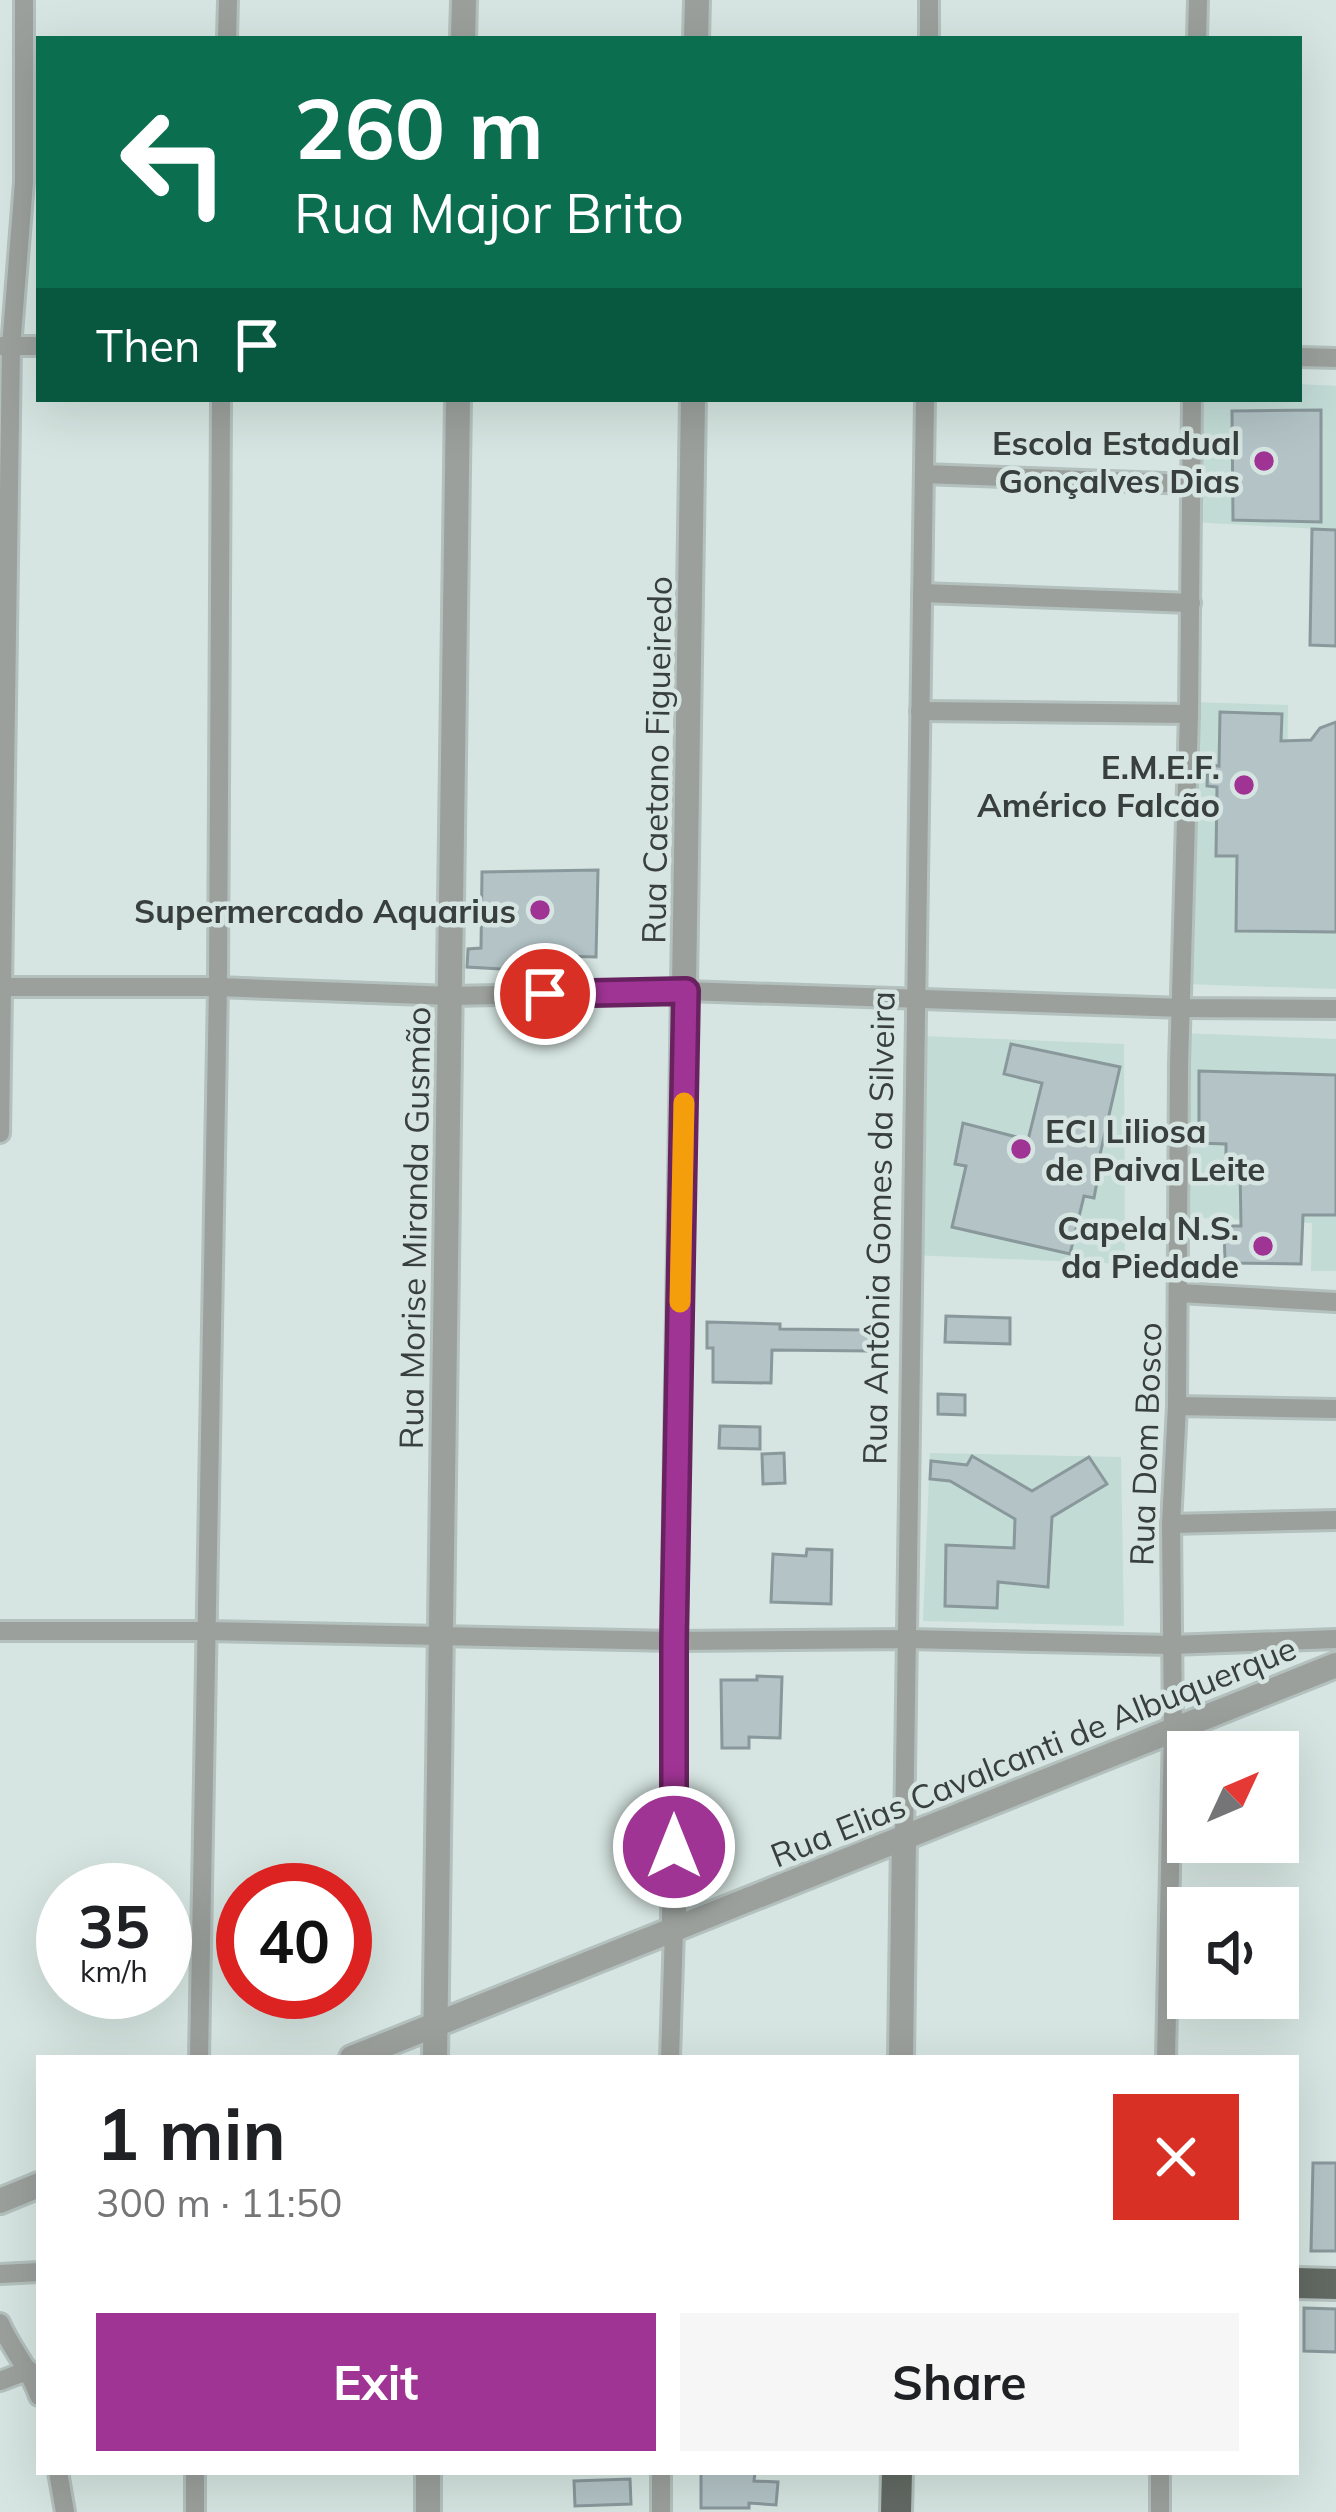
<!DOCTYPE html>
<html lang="en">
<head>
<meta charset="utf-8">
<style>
  body { margin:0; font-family:Mulish,sans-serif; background:#f6f6f6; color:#202124; height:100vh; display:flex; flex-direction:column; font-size:45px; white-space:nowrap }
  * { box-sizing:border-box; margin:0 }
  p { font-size:39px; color:#757577 }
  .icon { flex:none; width:66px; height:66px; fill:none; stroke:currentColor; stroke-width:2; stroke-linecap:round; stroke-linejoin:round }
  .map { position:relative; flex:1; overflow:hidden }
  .details { position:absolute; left:36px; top:2055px; width:1263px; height:420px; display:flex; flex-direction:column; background:#fff; border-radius:0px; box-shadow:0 12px 48px #0002 }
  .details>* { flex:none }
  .hud { position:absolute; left:36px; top:36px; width:1266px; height:366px; border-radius:0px; box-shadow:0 12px 48px #0002; background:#0b6e4f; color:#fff; overflow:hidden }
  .needle { width:78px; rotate:46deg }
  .fabs { position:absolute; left:1167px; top:1731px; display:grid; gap:24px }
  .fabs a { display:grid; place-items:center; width:132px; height:132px; border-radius:0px; background:#fff; box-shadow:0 12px 48px #0002; font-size:60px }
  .speed { position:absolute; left:36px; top:1863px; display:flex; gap:24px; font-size:60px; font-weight:700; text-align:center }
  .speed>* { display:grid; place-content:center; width:156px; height:156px; border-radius:50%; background:#fff; box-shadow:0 12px 48px #0002; line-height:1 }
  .speed small { font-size:30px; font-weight:400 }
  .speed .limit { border:18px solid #d22; background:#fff; color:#111 }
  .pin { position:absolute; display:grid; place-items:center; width:102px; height:102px; color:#fff; margin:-51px; border:6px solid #fff; border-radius:50%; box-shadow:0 3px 12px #0007 }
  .me { position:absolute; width:132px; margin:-66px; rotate:0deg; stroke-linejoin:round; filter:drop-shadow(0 0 9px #0008) }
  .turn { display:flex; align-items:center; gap:42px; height:252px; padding:0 60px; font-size:54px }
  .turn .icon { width:156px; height:156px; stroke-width:2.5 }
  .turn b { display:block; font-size:84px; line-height:102px }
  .then { display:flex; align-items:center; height:114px; padding:0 60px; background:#0003; gap:24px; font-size:45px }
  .round { display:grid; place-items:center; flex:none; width:126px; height:126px; border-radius:0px; background:#f6f6f6 }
  .head { display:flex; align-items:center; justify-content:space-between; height:204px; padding:0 60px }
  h1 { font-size:72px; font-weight:700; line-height:90px }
  .action { display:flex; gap:24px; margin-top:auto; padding:24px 60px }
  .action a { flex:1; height:138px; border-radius:0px; background:#a03494; color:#fff; font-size:48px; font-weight:700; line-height:138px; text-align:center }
  .action a+a { background:#f6f6f6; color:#202124 }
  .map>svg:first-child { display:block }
  .built { fill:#c2dbd5 }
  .building { fill:#b3c3c6; stroke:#89989b; stroke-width:3 }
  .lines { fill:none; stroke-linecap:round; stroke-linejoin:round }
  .minor-casing { stroke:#b3c0bd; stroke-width:24 }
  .tertiary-casing { stroke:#b3c0bd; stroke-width:30 }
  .primary-casing { stroke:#b3c0bd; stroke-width:36 }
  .minor { stroke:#9ba09c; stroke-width:18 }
  .tertiary { stroke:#9ba09c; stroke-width:24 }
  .primary { stroke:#626a63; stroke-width:30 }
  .route-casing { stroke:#682260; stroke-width:30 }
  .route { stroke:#a03494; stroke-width:21 }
  .slow { stroke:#f59e0b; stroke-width:21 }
  .poi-dot { fill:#a03494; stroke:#d6e5e1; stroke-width:4.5 }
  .labels { text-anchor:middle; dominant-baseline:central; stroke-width:9; stroke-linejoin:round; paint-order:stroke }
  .poi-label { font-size:33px; font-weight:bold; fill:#383f3d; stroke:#d6e5e1; text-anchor:end }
  .street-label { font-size:33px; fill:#383f3d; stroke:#d6e5e1 }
</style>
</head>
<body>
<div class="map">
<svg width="1336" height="2512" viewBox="0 0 1336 2512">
  <rect width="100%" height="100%" fill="#d6e5e1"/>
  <g class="built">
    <polygon points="1299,384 1336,386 1336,530 1191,522 1193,399 1299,399"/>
    <polygon points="1189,702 1288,705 1286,863 1336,863 1336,989 1183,984"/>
    <polygon points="1181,1033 1336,1039 1336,1271 1311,1271 1312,1223 1178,1217"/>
    <polygon points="921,1036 1124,1044 1125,1264 913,1255"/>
    <polygon points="930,1453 1121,1457 1124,1626 923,1621"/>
  </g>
  <g class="building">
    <polygon points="1321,410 1321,522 1233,520 1232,411"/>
    <polygon points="1312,529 1336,530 1336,646 1310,645"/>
    <polygon points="1220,712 1282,714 1281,741 1311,740 1320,728 1336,722 1336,932 1236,931 1237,856 1216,856 1217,787 1207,786 1208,765 1219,766"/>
    <polygon points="598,870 596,957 517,955 518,970 467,967 468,949 481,948 482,872"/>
    <polygon points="1011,1044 1120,1067 1099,1159 1101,1160 1094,1198 1084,1196 1070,1254 952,1227 966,1166 955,1164 963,1123 1028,1140 1042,1083 1004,1074"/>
    <polygon points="1199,1071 1336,1075 1336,1215 1303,1215 1301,1264 1225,1263 1224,1226 1241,1226 1240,1168 1226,1167 1226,1144 1199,1143"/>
    <polygon points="946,1316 1010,1318 1010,1344 945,1342"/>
    <polygon points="707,1322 780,1324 780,1329 871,1330 870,1351 772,1350 771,1383 713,1382 713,1348 707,1348"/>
    <polygon points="938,1394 965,1395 965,1415 938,1414"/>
    <polygon points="720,1426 760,1427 760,1449 719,1448"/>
    <polygon points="784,1453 785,1483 763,1484 762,1454"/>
    <polygon points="972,1456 1032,1491 1089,1457 1107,1484 1052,1517 1048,1587 998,1582 997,1608 945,1606 946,1545 1014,1548 1015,1519 950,1481 930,1479 931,1461 967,1465"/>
    <polygon points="807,1549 832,1550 831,1604 771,1602 773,1554 806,1556"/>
    <polygon points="757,1676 782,1677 780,1738 749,1737 749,1748 722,1748 721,1680 757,1680"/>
    <polygon points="1313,2163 1336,2163 1336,2251 1311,2251"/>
    <polygon points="1304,2308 1336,2309 1336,2352 1304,2351"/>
    <polygon points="701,2472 755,2472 754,2481 778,2482 776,2505 749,2503 749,2508 701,2508"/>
    <polygon points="630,2479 631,2504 575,2506 574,2481"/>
  </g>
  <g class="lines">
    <defs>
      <g id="minor">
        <polyline points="227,39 228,0"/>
        <polyline points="929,39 929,0"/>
        <polyline points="1197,39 1198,0"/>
        <polyline points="2,346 39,346"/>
        <polyline points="1299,357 1336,358"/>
        <polyline points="924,474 1191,484"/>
        <polyline points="922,593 1191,603"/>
        <polyline points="920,711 1189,714"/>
        <polyline points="0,987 218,987 451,996 686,991 1183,1008 1336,1009"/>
        <polyline points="0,1133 11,347 24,182 24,0"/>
        <polyline points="1179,1293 1336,1302"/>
        <polyline points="1177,1406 1336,1409"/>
        <polyline points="1171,1524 1336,1520"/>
        <polyline points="0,1631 207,1631 674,1641 908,1639 1171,1645 1336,1639"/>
        <polyline points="904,1838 925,399"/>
        <polyline points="199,2058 218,987 221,399"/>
        <polyline points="670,2058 674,1930"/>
        <polyline points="1166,2058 1173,1730 1171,1524 1177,1406 1179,1065 1189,714 1192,399"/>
        <polyline points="0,2274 39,2272"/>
        <path d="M0,2323C11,2349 30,2369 39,2396"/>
        <polyline points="0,2381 29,2370"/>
        <polyline points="58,2472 65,2512"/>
        <polyline points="195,2472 195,2512"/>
        <polyline points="661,2512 661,2472"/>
        <polyline points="1160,2512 1160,2472"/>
      </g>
      <g id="tertiary">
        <polyline points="463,39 464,0"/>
        <polyline points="696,39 697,0"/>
        <polyline points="674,1930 674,1641 693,399"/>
        <polyline points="352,2058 1336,1665"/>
        <polyline points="435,2058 458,399"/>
        <polyline points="901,2058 904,1838"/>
        <polyline points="0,2201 39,2185"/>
        <polyline points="428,2512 428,2472"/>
      </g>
      <g id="primary">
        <polyline points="1296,2283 1336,2284"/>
        <polyline points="896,2512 897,2472"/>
      </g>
    </defs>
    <use href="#minor" class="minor-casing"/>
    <use href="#tertiary" class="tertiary-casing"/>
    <use href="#primary" class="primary-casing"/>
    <use href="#minor" class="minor"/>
    <use href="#tertiary" class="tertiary"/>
    <use href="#primary" class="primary"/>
  </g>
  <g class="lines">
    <defs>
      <polyline id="route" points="545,994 686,991 674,1641 674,1847"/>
    </defs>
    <use href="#route" class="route-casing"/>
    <use href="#route" class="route"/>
    <polyline class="slow" points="680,1302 684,1103"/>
  </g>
  <g class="poi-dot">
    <circle cx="1264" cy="461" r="12"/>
    <circle cx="1244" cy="785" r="12"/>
    <circle cx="540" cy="910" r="12"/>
    <circle cx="1021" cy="1149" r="12"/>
    <circle cx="1263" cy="1246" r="12"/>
  </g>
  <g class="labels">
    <g class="poi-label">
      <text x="1240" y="442">Escola Estadual<tspan x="1240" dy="38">Gonçalves Dias</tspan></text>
      <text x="1220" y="766">E.M.E.F.<tspan x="1220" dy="38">Américo Falcão</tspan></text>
      <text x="516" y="910">Supermercado Aquarius</text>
      <text x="1045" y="1130" text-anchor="start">ECI Liliosa<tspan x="1045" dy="38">de Paiva Leite</tspan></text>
      <text x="1239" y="1227">Capela N.S.<tspan x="1239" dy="38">da Piedade</tspan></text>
    </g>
    <g class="street-label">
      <text transform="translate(656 760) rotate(-89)">Rua Caetano Figueiredo</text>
      <text transform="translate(414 1228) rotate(-89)">Rua Morise Miranda Gusmão</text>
      <text transform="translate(878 1228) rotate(-89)">Rua Antônia Gomes da Silveira</text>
      <text transform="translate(1145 1444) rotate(-88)">Rua Dom Bosco</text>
      <text transform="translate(1033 1751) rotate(-22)">Rua Elias Cavalcanti de Albuquerque</text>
    </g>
  </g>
</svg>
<div class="fabs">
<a><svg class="needle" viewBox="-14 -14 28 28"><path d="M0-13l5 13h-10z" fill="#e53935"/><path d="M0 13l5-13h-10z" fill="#757577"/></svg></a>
<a><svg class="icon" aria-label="sound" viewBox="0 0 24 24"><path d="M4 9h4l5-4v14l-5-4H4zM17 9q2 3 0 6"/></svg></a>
</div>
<div class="speed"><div>35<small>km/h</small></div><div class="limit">40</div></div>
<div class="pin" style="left:545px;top:994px;background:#d93025"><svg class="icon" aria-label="arrive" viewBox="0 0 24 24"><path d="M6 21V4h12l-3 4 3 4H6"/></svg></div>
<svg class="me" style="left:674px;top:1847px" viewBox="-20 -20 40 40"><circle r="17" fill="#a03494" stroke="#fff" stroke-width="3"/><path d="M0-11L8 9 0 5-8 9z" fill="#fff"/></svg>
<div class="hud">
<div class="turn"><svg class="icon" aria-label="left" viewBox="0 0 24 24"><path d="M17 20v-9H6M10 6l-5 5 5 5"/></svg><div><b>260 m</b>Rua Major Brito</div></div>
<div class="then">Then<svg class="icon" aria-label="arrive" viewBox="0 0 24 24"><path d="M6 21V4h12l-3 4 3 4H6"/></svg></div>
</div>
<section class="details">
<div class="head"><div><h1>1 min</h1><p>300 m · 11:50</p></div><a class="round" style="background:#d93025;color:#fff"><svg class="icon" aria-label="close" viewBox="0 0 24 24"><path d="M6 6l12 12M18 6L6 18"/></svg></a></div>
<div class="action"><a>Exit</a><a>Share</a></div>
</section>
</div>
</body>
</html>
